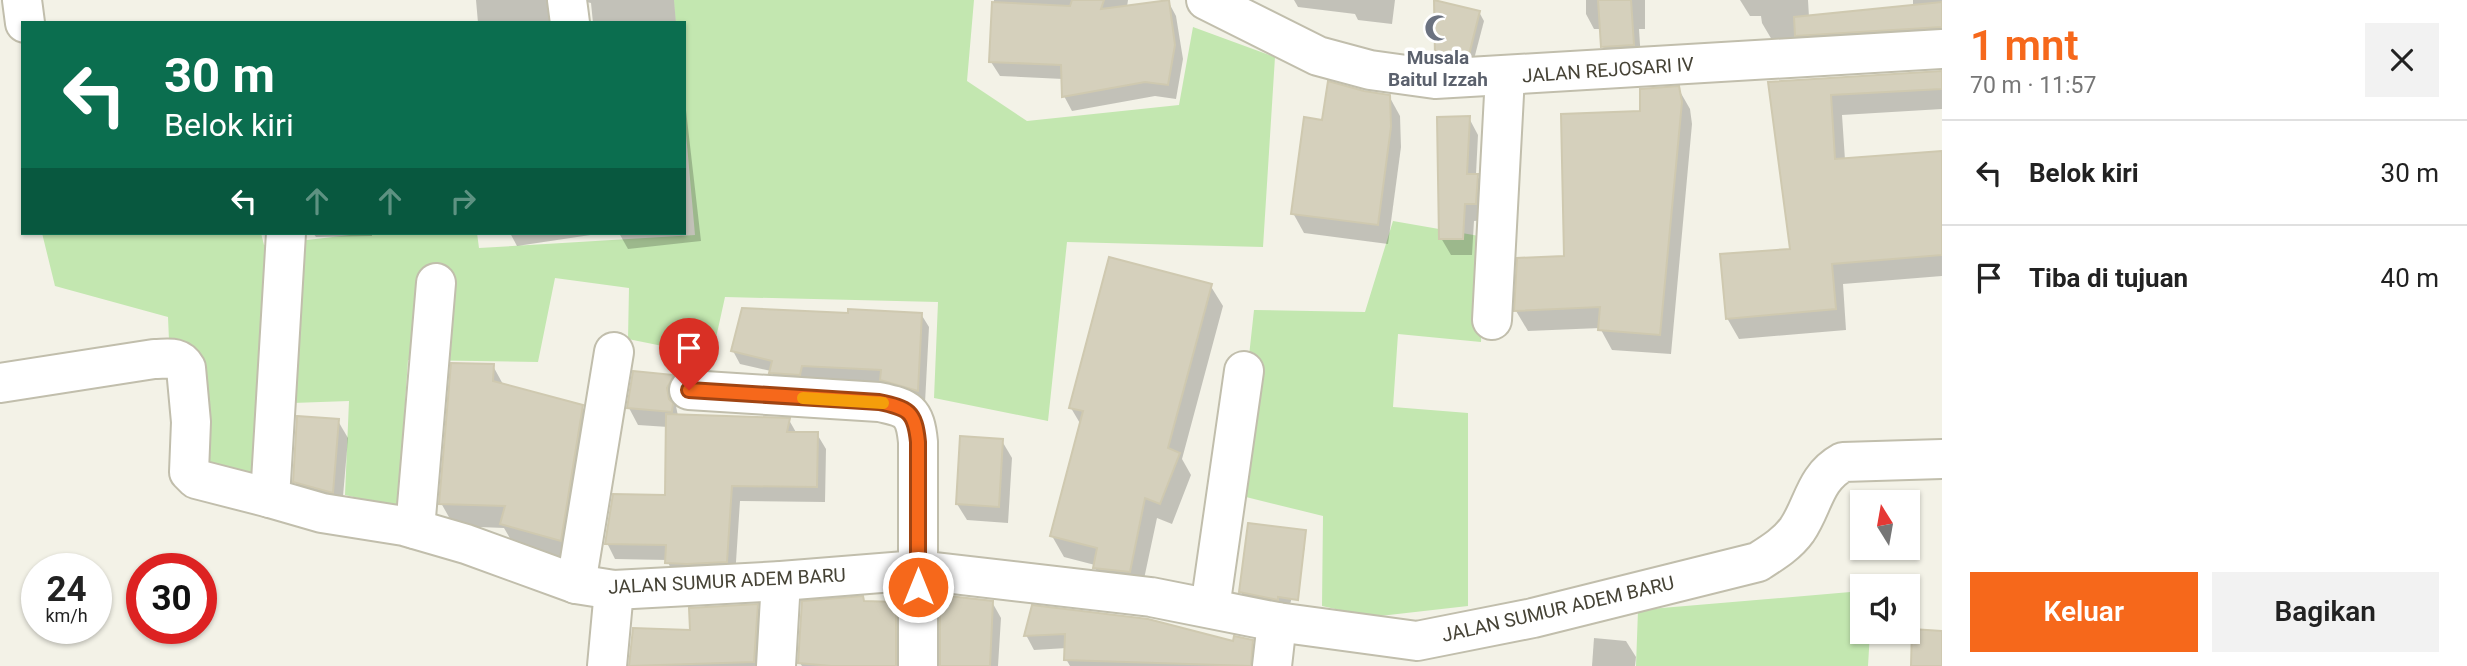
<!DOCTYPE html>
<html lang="id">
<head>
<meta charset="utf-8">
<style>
  body { margin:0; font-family:Roboto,sans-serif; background:#f2f2f2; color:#222; height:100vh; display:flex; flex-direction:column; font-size:26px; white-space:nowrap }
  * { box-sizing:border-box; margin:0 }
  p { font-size:23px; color:#767676 }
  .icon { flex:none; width:38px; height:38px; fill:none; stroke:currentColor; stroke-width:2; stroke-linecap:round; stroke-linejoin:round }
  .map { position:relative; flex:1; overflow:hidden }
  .sheet { display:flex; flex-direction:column; background:#fff; width:525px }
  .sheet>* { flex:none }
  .hud { position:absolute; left:21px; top:21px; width:665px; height:214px; border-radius:0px; box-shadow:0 2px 5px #0004; background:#0b6e4f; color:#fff; overflow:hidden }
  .needle { width:46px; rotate:349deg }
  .buttons { position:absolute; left:1850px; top:490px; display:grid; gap:14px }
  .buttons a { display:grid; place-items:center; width:70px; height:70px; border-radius:0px; background:#fff; box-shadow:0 2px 5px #0004; font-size:35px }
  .speed { position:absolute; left:21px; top:553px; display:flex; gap:14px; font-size:35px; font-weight:700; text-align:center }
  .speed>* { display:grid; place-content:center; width:91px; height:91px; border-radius:50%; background:#fff; box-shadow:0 2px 5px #0004; line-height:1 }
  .speed small { font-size:18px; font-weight:400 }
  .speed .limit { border:10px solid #d22; background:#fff; color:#111 }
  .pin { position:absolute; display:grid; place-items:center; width:60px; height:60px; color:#fff; margin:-72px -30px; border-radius:50% 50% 50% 0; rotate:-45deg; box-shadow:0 0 7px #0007 }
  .pin .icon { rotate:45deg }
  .me { position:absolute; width:77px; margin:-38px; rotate:0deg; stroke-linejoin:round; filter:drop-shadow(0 0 5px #0008) }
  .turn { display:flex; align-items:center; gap:24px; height:147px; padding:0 28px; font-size:32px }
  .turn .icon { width:91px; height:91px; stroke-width:2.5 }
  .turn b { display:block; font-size:49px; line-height:60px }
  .lanes { display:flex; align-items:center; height:66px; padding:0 28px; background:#0003; justify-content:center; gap:35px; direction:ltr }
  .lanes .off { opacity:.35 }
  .round { display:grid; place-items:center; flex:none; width:74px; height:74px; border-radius:0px; background:#f2f2f2 }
  .headline { display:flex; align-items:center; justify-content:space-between; height:119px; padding:0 28px }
  h1 { font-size:42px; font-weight:600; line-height:52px; color:#f6681b }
  .action { display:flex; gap:14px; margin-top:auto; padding:14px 28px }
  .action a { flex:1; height:80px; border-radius:0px; background:#f6681b; color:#fff; font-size:28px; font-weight:600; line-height:80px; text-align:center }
  .action a+a { background:#f2f2f2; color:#222 }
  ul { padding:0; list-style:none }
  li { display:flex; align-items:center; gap:21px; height:105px; padding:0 28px; border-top:2px solid #e0e0e0 }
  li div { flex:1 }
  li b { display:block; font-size:26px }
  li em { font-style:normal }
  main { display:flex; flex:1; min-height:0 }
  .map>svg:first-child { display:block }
  .green { fill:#c3e7b0 }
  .shadow { fill:#0003 }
  .building { fill:#d5d0bc; stroke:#cfc9b0; stroke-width:2 }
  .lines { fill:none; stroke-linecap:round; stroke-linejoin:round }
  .minor-casing { stroke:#c1beac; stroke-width:42 }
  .minor { stroke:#fff; stroke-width:38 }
  .route-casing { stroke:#a04412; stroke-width:18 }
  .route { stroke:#f6681b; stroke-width:12 }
  .slow { stroke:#f59e0b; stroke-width:12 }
  .labels { text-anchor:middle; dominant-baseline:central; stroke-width:7; stroke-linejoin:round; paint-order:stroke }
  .worship-label { font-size:19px; font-weight:bold; fill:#5b616d; stroke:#fff }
  .street-label { font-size:19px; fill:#464336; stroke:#fff }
</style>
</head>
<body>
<main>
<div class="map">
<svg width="1942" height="666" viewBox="0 0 1942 666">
  <rect width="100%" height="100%" fill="#f3f2e7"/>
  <g class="green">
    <polygon points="674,0 974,0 967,81 1027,121 1179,105 1193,27 1275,57 1263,247 1067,242 1048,421 934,398 938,302 725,297 712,356 628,339 629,288 555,278 538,362 408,360 398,507 345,495 349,401 264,404 252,489 174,457 168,317 55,286 42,233 261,233 264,245 367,233 477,233 479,248 695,235 684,111 684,23 676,23"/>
    <polygon points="1393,221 1485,237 1481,342 1398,334 1393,407 1468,413 1468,606 1371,617 1322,606 1323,516 1234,494 1254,310 1365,312"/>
    <polygon points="1862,591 1862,632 1870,632 1868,666 1636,666 1638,610"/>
  </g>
  <g class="shadow">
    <polygon points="476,0 674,0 676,23 593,23 591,3 577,0 558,23 478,23"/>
    <polygon points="994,0 1128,0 1127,7 1168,1 1176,16 1183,59 1176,99 1155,96 1072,111 1064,96 1063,79 1000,76 991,62"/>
    <polygon points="1294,0 1395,0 1392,24 1358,20 1355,14 1298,7"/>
    <polygon points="1586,0 1645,0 1645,29 1639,29 1641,60 1611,62 1603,47 1602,29 1594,29 1586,14"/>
    <polygon points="1740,0 1808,0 1809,17 1913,7 1913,0 1942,0 1942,44 1772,40 1762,23 1761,16 1750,16"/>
    <polygon points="1479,12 1484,21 1473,63 1442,65 1437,56"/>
    <polygon points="1942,73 1942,109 1842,115 1845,160 1942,153 1942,276 1843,284 1846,330 1739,339 1727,318 1792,250 1770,84"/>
    <polygon points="1678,88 1690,109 1692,124 1671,354 1612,350 1600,328 1528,331 1516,311 1566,258 1642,113"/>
    <polygon points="684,93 701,241 628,249 619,233 684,233"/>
    <polygon points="1389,96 1400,116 1401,147 1388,244 1304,233 1293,213 1323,122"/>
    <polygon points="1469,118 1478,135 1476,174 1487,192 1485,220 1474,221 1472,255 1451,255 1441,238"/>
    <polygon points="313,233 372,233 372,236 316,237"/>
    <polygon points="510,233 604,233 517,246"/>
    <polygon points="1210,285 1223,306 1182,459 1191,475 1172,524 1157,518 1141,593 1107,589 1095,568 1095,565 1064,557 1052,536 1081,425 1071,408"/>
    <polygon points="849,314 921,314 929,327 925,403 889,393 883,382 809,378 807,387 778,385 771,371 740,364 733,351"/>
    <polygon points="493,366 504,386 582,406 595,430 574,563 515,547 504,528 454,526 441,503"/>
    <polygon points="635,373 673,376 683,393 676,406 678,416 789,420 797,434 817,434 826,449 825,502 740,501 735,577 675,578 667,560 615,559 607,543 667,497 668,427 638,425 629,408"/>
    <polygon points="338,421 348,438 342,508 304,498 295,481"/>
    <polygon points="1002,441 1012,458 1008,523 967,520 957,504"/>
    <polygon points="1296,531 1305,547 1287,616 1251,609 1241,592"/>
    <polygon points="862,598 865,603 895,603 904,619 904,666 802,666 800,663"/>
    <polygon points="992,602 1001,618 998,666 942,666"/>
    <polygon points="757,606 766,623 764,666 631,666 634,629 691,632"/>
    <polygon points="1033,607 1235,643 1252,641 1260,656 1259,666 1070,666 1066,659 1067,648 1034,650 1026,635"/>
    <polygon points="1594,638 1626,641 1636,657 1635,666 1592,666"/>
  </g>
  <g class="building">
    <polygon points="1072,0 1104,0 1101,9 1169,0 1175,45 1168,85 1145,82 1062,97 1061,65 989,62 992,2 1070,6"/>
    <polygon points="1434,0 1480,11 1469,55 1435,57"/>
    <polygon points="1598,0 1631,0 1634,45 1601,47"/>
    <polygon points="1942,2 1942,27 1795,36 1794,17"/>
    <polygon points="1942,71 1942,89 1831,95 1835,159 1942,151 1942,255 1832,264 1836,309 1726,319 1720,254 1790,249 1768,82"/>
    <polygon points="1328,81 1364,91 1390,95 1391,127 1378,225 1291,214 1304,117 1322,120"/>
    <polygon points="1679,86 1682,102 1660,335 1598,330 1600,307 1514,311 1517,258 1564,256 1561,114 1640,111 1640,89"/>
    <polygon points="1470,116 1467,174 1478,174 1476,204 1465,204 1463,239 1439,239 1437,117"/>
    <polygon points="1109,257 1212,284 1168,448 1180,453 1160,504 1145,498 1130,572 1093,568 1097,548 1050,536 1083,411 1069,408"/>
    <polygon points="742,308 848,313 848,309 922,313 918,391 880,380 881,370 802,366 800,375 769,373 772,361 731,351"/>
    <polygon points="451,363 494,364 493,381 583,405 561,541 500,524 505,506 439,504"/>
    <polygon points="633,371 674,375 667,388 669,399 673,403 672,412 627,408"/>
    <polygon points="666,414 790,418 787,432 818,432 817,487 732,486 727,562 687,564 665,563 666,545 605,544 613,494 665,495"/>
    <polygon points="297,416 339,419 333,493 293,482"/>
    <polygon points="960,436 1003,439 999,507 956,504"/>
    <polygon points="1248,523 1306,530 1298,600 1278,597 1278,600 1239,592"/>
    <polygon points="940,595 993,601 990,666 940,666"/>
    <polygon points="863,596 864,601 896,602 896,666 831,666 798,663 802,601"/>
    <polygon points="758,604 754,662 629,666 633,628 690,630 689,608"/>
    <polygon points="1032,605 1148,619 1233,641 1234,636 1253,640 1251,666 1064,660 1065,634 1024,636"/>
    <polygon points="1912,629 1942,631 1942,666 1911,666"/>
  </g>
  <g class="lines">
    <defs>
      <g id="minor">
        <polyline points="22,0 25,23"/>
        <polyline points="567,0 570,23"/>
        <polyline points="1206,0 1318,56 1370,70 1435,79 1942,49"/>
        <path d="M286,233L270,498L322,513L404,526L466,544L576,584L614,590L781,581L918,570L1151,597L1277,622L1417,641L1533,618L1758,562C1772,553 1787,544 1797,530C1814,505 1814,478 1843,462L1942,459"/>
        <polyline points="1492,320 1505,76"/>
        <path d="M0,383L154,359C167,359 179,355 186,368L191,422L189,472L196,479L270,498"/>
        <path d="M689,390L879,402C908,408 915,411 918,442V666"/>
        <polyline points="415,529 436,283"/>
        <polyline points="576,584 614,352"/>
        <polyline points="1210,608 1244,371"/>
        <polyline points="607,666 614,590"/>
        <polyline points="776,666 781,581"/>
        <polyline points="1272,666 1277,622"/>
      </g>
    </defs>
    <use href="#minor" class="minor-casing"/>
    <use href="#minor" class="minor"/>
  </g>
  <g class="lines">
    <defs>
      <path id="route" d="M689,390L879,402C908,408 915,411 918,442V587"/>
    </defs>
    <use href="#route" class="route-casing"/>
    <use href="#route" class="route"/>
    <polyline class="slow" points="803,398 883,403"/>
  </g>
  <defs>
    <symbol id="mosque-bare" viewBox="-9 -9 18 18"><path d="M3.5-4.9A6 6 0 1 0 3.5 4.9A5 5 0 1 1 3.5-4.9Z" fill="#6b7280" stroke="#fff" stroke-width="2.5" paint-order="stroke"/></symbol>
  </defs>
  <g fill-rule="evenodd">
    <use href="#mosque-bare" x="1419" y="9" width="38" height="38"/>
  </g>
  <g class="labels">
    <g class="worship-label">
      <text x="1438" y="57">Musala<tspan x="1438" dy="22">Baitul Izzah</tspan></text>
    </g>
    <g class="street-label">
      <text transform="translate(1608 70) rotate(-4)">JALAN REJOSARI IV</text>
      <text transform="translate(727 581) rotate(-3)">JALAN SUMUR ADEM BARU</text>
      <text transform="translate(1558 609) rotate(-13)">JALAN SUMUR ADEM BARU</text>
    </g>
  </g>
</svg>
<div class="buttons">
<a><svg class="needle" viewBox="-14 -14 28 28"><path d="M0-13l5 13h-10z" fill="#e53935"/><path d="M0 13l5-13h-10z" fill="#767676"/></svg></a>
<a><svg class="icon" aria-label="sound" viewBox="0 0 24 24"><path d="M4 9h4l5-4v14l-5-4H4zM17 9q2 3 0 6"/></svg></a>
</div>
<div class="speed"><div>24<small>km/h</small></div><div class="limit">30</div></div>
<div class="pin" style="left:689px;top:390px;background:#d93025"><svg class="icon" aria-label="arrive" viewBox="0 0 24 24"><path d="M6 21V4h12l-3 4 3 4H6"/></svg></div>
<svg class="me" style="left:918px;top:587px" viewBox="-20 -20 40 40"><circle r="17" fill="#f6681b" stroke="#fff" stroke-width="3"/><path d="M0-11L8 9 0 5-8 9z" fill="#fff"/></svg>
<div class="hud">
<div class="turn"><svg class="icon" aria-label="left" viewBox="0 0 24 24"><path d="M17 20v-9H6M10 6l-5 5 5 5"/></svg><div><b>30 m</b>Belok kiri</div></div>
<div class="lanes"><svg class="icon" aria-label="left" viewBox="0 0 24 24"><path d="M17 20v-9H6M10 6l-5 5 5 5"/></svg><svg class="icon off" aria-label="ahead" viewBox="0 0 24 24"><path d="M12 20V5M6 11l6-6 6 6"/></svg><svg class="icon off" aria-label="ahead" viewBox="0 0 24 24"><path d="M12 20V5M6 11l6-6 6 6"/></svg><svg class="icon off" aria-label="right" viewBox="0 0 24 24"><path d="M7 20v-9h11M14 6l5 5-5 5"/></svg></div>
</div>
</div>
<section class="sheet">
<div class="headline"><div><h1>1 mnt</h1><p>70 m · 11:57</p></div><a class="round"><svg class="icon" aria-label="close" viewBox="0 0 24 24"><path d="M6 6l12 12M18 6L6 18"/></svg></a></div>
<ul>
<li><svg class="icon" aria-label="left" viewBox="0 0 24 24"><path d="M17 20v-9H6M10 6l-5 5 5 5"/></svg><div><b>Belok kiri</b></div><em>30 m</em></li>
<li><svg class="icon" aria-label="arrive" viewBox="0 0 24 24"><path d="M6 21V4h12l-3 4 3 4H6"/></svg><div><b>Tiba di tujuan</b></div><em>40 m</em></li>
</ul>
<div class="action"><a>Keluar</a><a>Bagikan</a></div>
</section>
</main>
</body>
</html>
